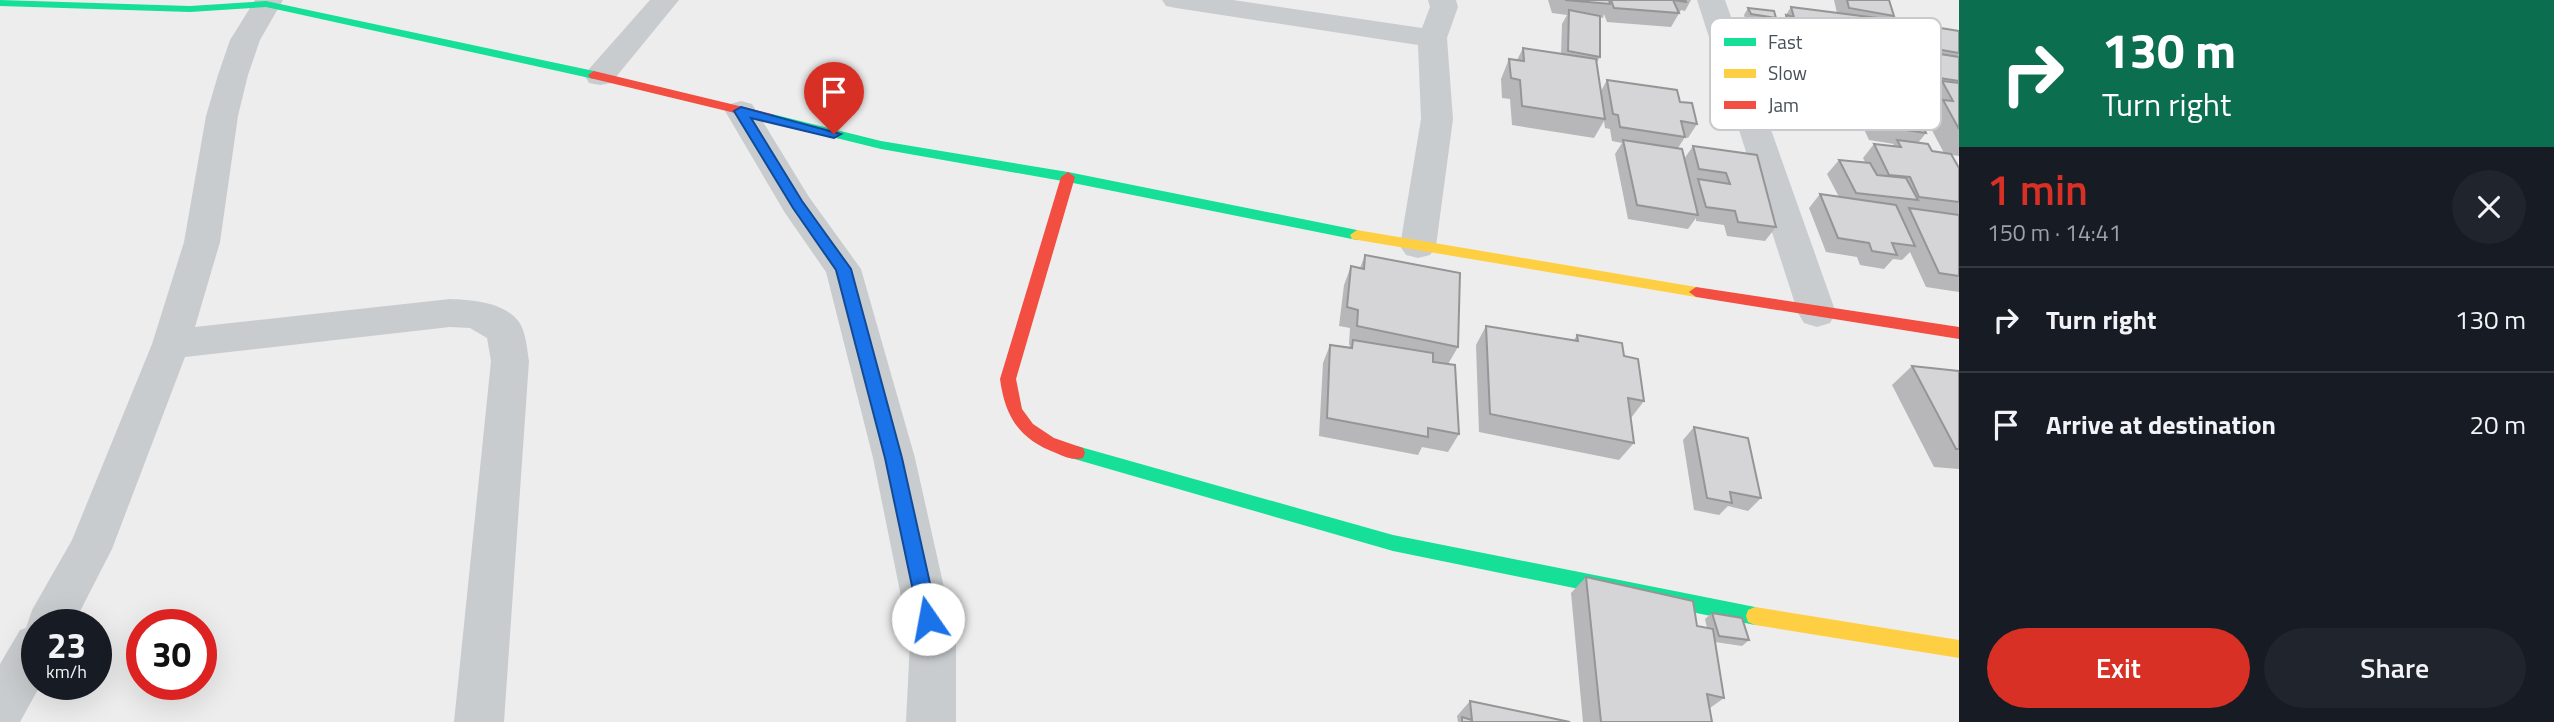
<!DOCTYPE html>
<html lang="en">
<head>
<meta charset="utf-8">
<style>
  body { margin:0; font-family:"Titillium Web",sans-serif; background:#20242c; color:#f1f3f6; height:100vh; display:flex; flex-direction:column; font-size:26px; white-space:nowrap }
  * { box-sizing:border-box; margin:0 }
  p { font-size:23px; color:#9ea1a6 }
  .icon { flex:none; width:38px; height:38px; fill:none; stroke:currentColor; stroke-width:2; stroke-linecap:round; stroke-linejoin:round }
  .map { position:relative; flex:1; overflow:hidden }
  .sheet { display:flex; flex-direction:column; background:#171b24; width:595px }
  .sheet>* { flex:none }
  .hud { background:#0b6e4f; color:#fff; overflow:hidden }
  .speed { position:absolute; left:21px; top:609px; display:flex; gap:14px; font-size:35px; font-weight:700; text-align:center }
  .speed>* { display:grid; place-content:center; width:91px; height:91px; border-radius:50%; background:#171b24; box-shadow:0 7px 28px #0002; line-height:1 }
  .speed small { font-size:18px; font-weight:400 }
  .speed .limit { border:10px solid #d22; background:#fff; color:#111 }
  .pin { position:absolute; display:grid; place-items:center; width:60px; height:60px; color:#fff; margin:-72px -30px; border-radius:50% 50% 50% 0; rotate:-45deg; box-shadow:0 0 7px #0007 }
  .pin .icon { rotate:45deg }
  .me { position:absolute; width:77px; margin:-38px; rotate:348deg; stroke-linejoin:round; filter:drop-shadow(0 0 5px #0008) }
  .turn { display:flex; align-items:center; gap:24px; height:147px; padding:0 28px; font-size:32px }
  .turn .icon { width:91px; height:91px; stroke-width:2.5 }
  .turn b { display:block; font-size:49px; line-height:60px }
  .round { display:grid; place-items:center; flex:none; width:74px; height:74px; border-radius:37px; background:#20242c }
  .headline { display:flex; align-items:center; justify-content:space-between; height:119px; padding:0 28px }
  h1 { font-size:42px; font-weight:600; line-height:52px; color:#d93025 }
  .primary-button { display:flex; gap:14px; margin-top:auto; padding:14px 28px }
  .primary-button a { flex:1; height:80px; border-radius:42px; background:#d93025; color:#fff; font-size:28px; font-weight:600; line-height:80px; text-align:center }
  .primary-button a+a { background:#20242c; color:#f1f3f6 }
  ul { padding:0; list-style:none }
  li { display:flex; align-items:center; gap:21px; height:105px; padding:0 28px; border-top:2px solid #363941 }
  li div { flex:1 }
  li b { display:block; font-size:26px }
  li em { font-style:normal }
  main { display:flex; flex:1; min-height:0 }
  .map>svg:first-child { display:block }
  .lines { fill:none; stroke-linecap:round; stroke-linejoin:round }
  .street { fill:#c9ccce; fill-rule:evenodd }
  .fast { fill:#16e098; fill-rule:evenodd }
  .slow { fill:#ffcf43; fill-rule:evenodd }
  .jam { fill:#f24e42; fill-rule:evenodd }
  .wall { fill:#b7b7b9 }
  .building { fill:#d5d5d7; stroke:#959596; stroke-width:2 }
  .route { fill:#1a73e8; stroke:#114b97; stroke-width:2 }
  .key { fill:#fff; stroke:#c8cacd; stroke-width:2 }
  .key-label { font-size:19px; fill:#464f59 }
</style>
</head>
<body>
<main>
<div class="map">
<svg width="1959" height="722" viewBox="0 0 1959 722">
  <rect width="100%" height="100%" fill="#eeeded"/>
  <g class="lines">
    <g class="street">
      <path d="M255,0H283L260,40L248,75L238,116L220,242L195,327L450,299C473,300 504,302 519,322C526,332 527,349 529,361L504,722H454L491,361L487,338L470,328L450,327L185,357L112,549L73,625H37V684H41L20,722H0V664L20,630L26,628L32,610L72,540L152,344L184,242L206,116L218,75L230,40Z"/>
      <polygon points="650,0 679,0 611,83 600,85 589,83 585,76 589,69"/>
      <polygon points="1162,0 1233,0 1422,28 1430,7 1428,0 1456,0 1458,7 1447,38 1453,119 1436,246 1430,255 1418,258 1406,255 1400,246 1421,119 1418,45 1176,8 1166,6"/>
      <polygon points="1697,0 1725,0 1836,313 1830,323 1817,327 1804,323 1798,313"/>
      <polygon points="741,101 752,104 809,197 861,269 915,458 956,641 956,722 906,722 910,641 873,458 826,272 785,213 725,111 730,104"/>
    </g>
    <g class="fast">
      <polygon points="0,0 190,6 266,1 594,71 600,75 594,79 266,7 190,12 0,6"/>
      <polygon points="772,114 881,141 1068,172 1357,230 1364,235 1357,240 1068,182 881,149 767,121 766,118"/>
      <polygon points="1077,446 1393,535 1755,607 1762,610 1764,616 1762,622 1755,625 1393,551 1071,458 1069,453 1071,448"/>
    </g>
    <g class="slow">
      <polygon points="1357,230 1696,287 1703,292 1696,297 1352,239 1350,235"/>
      <polygon points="1755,607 1959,640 1959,658 1755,625 1748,622 1746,616 1748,610"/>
    </g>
    <g class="jam">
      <polygon points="594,71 772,114 778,118 772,122 590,78 588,75"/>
      <path d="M1068,172L1075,177L1016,379L1022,409L1033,424L1054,438L1083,448L1085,453L1083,458C1074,461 1065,457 1056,453C1020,440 1005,417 1000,379L1061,177Z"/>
      <polygon points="1696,287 1959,327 1959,339 1696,297 1689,292"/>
    </g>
  </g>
  <g class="wall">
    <polygon points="1548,0 1691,0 1685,11 1681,10 1671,27 1607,22 1604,14 1603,18 1600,17 1600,57 1596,64 1601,91 1607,80 1680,102 1697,124 1688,138 1685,137 1678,148 1684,159 1693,146 1757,155 1776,227 1765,241 1727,236 1724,225 1696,221 1696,218 1688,229 1628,219 1615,154 1622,143 1612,141 1610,129 1605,128 1604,121 1594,138 1512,125 1510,99 1502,98 1501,79 1509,59 1517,60 1523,48 1561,54 1562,24 1567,15 1552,13"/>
    <polygon points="1834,0 1889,0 1894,16 1887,25 1893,36 1904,22 1959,31 1959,156 1952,155 1959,202 1959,292 1926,287 1910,252 1902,260 1893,259 1884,269 1860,265 1857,257 1826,252 1809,208 1820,194 1839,197 1827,174 1839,160 1865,162 1863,158 1874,144 1892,146 1894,144 1869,140 1863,127 1828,122 1815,86 1825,72 1926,133 1918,143 1932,151 1944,153 1926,119 1932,112 1925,100 1932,93 1914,90 1904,64 1907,60 1902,59 1897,46 1887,59 1783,46 1777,29 1791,7 1837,13"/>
    <polygon points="1748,8 1776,18 1772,25 1746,22 1744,15"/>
    <polygon points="1365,255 1458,347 1448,364 1459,434 1448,452 1422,447 1418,455 1319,436 1323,363 1330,345 1349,348 1350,345 1349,345 1350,328 1339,326 1344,285 1351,266 1360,268"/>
    <polygon points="1486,326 1574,340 1577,335 1624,356 1644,401 1631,418 1634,443 1619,460 1479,432 1476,345"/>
    <polygon points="1912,366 1959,371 1959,469 1934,467 1892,385"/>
    <polygon points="1694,427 1761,498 1748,511 1728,506 1719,515 1694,510 1683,440"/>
    <polygon points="1586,577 1697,626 1707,628 1705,619 1712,613 1749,640 1742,646 1715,642 1724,698 1710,708 1712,722 1583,722 1571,593"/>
    <polygon points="1470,701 1570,722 1458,722 1457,716"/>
  </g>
  <g class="building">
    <polygon points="1565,0 1609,0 1610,4"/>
    <polygon points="1611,0 1685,0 1686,2 1673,0 1679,13 1614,8"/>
    <polygon points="1847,0 1889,0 1894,16 1849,8"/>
    <polygon points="1791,7 1885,19 1897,45 1792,32 1786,15 1794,17"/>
    <polygon points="1748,8 1774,11 1776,18 1751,14"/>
    <polygon points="1569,10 1600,16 1600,57 1568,51"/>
    <polygon points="1904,22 1959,31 1959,53 1913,45"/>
    <polygon points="1523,48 1596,59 1605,119 1522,106 1520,80 1511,78 1509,59 1524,61"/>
    <polygon points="1915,50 1959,57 1959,81 1926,76"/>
    <polygon points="1825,72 1903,82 1926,133 1880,126 1874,113 1839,108"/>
    <polygon points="1607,80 1677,90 1680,102 1692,103 1697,124 1681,121 1685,137 1620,127 1618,115 1613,114"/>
    <polygon points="1942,81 1959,83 1959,129 1943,100 1953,101"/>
    <polygon points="1623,140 1682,149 1698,215 1637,205"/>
    <polygon points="1897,140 1928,144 1932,151 1951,154 1959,168 1959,202 1919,197 1910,177 1889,175 1874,144 1901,147"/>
    <polygon points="1693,146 1757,155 1776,227 1738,222 1735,211 1706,207 1698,179 1730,184 1726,173 1699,169"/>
    <polygon points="1839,160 1870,163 1877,175 1906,178 1918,200 1856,193"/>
    <polygon points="1820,194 1896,205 1915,246 1892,243 1897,255 1872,251 1869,243 1838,238"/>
    <polygon points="1909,208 1959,215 1959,276 1939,273"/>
    <polygon points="1365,255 1460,273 1458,347 1357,326 1358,310 1347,307 1351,266 1364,269"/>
    <polygon points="1486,326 1578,341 1577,335 1622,343 1624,356 1638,359 1644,401 1628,398 1634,443 1490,414"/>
    <polygon points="1353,340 1433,353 1433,362 1455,365 1459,434 1428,428 1428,437 1327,418 1330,345 1352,348"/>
    <polygon points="1912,366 1959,371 1959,449 1956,449"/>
    <polygon points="1694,427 1748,438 1761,498 1730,492 1732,503 1707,498"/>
    <polygon points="1586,577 1693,601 1697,626 1713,629 1724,698 1707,694 1712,722 1601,722"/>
    <polygon points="1712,613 1742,618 1749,640 1719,636"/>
    <polygon points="1470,701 1570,722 1462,722 1462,717 1472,720"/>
  </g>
  <polygon class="route" points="741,107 841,134 834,138 751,118 802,201 851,269 902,458 938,619 935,625 928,627 921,625 919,619 885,458 836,270 793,208 734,111"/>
  <rect x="1710" y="18" width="231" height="112" rx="10" class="key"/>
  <rect x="1724" y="38" width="32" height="8" fill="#16e098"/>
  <rect x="1724" y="69" width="32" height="9" fill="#ffcf43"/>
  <rect x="1724" y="101" width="32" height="8" fill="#f24e42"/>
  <g class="key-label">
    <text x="1768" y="49">Fast</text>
    <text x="1768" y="80">Slow</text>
    <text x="1768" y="112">Jam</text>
  </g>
</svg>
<div class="speed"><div>23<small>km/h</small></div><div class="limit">30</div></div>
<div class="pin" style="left:834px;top:134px;background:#d93025"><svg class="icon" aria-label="arrive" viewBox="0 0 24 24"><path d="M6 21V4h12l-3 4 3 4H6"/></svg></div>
<svg class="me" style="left:928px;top:619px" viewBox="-20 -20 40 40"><circle r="19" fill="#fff"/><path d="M0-13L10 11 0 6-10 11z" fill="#1a73e8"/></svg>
</div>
<section class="sheet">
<div class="hud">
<div class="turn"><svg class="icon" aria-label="right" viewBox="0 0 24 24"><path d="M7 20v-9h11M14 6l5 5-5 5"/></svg><div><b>130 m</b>Turn right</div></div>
</div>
<div class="headline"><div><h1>1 min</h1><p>150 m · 14:41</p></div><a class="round"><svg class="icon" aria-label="close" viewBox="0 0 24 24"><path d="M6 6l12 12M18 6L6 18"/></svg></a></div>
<ul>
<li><svg class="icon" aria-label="right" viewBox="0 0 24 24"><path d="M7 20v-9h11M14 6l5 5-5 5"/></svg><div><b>Turn right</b></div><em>130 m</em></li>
<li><svg class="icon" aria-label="arrive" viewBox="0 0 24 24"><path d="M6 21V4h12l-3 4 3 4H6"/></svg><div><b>Arrive at destination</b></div><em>20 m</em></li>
</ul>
<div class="primary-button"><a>Exit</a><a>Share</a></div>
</section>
</main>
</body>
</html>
